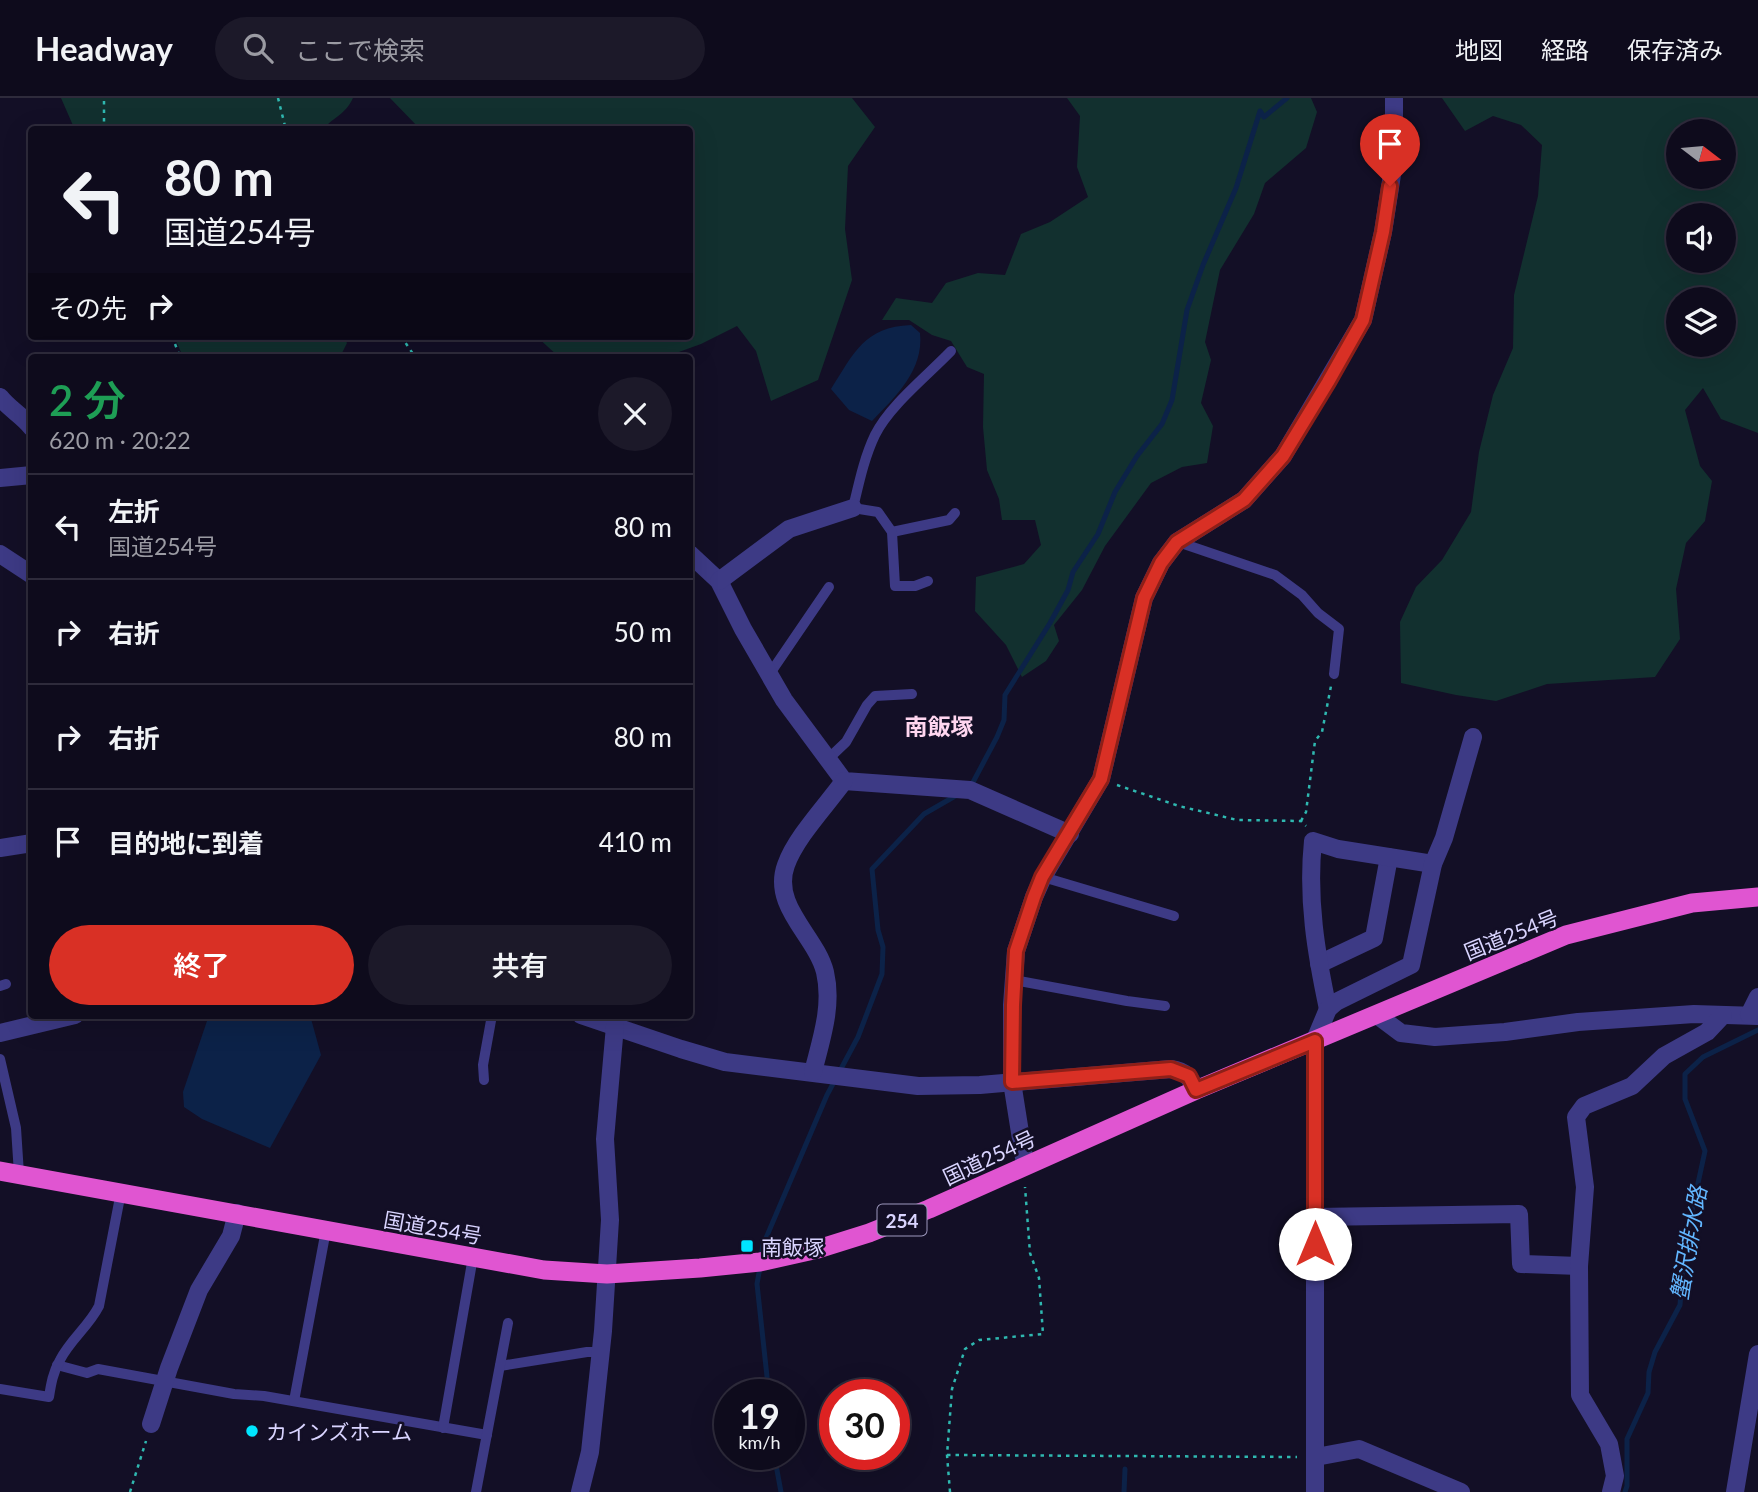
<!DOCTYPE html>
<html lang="ja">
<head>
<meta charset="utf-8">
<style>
  body { margin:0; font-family:Lato,"Noto Sans JP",sans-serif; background:#1c1929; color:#f1f3f6; height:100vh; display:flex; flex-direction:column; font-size:26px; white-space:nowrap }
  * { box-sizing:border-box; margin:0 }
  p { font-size:23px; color:#9b9ba3 }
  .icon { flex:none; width:38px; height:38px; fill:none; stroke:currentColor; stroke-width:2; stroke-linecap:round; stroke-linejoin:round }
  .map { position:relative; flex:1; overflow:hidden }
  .drawer { position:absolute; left:28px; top:256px; width:665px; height:665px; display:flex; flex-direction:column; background:#0e0b1c; border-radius:7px; box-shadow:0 7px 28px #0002,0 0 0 2px #2e2b3b }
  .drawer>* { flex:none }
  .hud { position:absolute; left:28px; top:28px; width:665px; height:214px; border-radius:7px; box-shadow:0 7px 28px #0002,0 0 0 2px #2e2b3b; background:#0e0b1c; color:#f1f3f6; overflow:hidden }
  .needle { width:46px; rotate:106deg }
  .tools { position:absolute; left:1666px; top:21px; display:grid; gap:14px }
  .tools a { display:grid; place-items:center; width:70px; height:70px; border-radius:50%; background:#0e0b1c; box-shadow:0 7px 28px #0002,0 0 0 2px #2e2b3b; font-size:35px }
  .speed { position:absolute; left:714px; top:1281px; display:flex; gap:14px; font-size:35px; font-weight:700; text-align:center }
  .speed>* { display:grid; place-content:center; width:91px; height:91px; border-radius:50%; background:#0e0b1c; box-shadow:0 7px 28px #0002,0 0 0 2px #2e2b3b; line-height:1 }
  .speed small { font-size:18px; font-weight:400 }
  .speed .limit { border:10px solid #d22; background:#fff; color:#111 }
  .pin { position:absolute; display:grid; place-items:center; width:60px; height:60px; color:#fff; margin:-72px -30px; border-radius:50% 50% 50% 0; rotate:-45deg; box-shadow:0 0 7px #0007 }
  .pin .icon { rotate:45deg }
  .me { position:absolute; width:77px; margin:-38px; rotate:0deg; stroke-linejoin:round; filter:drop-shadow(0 0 5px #0008) }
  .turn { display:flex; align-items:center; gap:24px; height:147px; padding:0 21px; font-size:32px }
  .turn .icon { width:91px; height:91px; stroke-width:2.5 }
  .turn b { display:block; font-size:49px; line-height:60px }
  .then { display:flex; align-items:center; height:66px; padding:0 21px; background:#0003; gap:14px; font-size:26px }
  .round { display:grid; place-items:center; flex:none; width:74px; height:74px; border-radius:37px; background:#1c1929 }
  .head { display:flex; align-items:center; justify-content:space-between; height:119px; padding:0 21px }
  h1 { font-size:42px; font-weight:600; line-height:52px; color:#1e9e55 }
  .cta { display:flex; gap:14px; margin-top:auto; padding:14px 21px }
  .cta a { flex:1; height:80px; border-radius:42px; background:#d93025; color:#fff; font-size:28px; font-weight:600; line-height:80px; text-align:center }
  .cta a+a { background:#1c1929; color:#f1f3f6 }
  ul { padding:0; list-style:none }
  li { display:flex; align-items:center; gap:21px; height:105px; padding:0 21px; border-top:2px solid #2e2b3b }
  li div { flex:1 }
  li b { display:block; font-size:26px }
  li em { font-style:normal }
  header { display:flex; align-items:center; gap:42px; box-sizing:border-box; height:98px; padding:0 35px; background:#0e0b1c; border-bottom:2px solid #2e2b3b }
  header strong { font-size:33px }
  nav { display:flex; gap:38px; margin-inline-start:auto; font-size:24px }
  .search { width:490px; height:63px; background:#1c1929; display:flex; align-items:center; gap:18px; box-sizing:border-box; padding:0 24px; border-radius:38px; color:#9b9ba3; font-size:26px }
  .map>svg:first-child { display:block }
  .green { fill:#12302f; fill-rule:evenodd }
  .water { fill:#0c2248 }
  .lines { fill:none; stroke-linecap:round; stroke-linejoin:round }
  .stream { stroke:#0c2248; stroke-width:5 }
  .path { stroke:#2fb8b0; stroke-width:2.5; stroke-dasharray:3.5 5; stroke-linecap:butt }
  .service { stroke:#3d3a85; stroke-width:10 }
  .minor { stroke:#3d3a85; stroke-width:18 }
  .tertiary { stroke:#3d3a85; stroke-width:18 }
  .trunk { stroke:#e055d1; stroke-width:19 }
  .route-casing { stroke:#8d1f18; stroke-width:18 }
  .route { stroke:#d93025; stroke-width:12 }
  .poi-dot { fill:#00e5ff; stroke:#130f26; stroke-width:2.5 }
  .labels { text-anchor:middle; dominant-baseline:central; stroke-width:5; stroke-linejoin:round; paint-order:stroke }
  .shield { fill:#130f26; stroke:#9e99be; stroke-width:2 }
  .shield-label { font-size:19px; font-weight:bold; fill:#d9d4ff }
  .street-label { font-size:21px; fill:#d9d4ff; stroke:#130f26 }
  .poi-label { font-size:21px; fill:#d9d4ff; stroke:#130f26; text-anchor:start }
  .neighbourhood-label { font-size:23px; font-weight:bold; fill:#ffd6f0; stroke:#130f26 }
  .water-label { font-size:23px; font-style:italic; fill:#62b6ff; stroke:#130f26 }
</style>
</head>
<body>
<header>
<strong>Headway</strong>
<div class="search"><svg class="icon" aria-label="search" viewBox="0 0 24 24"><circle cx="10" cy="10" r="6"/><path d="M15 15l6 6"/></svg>ここで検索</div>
<nav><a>地図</a><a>経路</a><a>保存済み</a></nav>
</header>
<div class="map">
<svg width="1758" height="1394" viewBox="0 0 1758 1394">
  <rect width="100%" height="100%" fill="#130f26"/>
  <g class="green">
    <path d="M61,0H353C345,17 335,18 323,31L75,32Z"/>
    <polygon points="390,0 852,0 875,29 848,68 845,131 852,182 818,282 771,303 756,253 737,228 701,246 665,259 559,259 536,238 690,238 690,32 420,31"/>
    <polygon points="1067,0 1311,0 1317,14 1306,50 1265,85 1254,116 1220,172 1205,244 1211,262 1201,305 1213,328 1207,365 1182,369 1151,385 1105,448 1082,492 1054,527 1059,543 1046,563 1022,579 1006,547 975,513 976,479 1024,466 1041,447 1035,422 1002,422 999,401 987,372 983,329 984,276 967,269 951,243 932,237 909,222 882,222 896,200 932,205 946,185 978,175 1005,177 1021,136 1050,124 1088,99 1077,69 1080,18"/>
    <path d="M1442,0H1758V335L1721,321L1703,290L1685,312L1700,368L1712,383L1705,423L1686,445L1676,491L1680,541L1655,579L1547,586L1496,603L1456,597L1401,585L1400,524L1416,489L1442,462L1471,414L1479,354L1493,297L1513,250L1514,197L1538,98L1542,47L1521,27L1493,18L1465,33ZM1724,33V79H1678V33ZM1724,117V163H1678V117ZM1724,201V247H1678V201Z"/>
    <polygon points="174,238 343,238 347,245 340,259 183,259"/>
  </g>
  <g class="water">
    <path d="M911,227L920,235C924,272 896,298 872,323L849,312L831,291C854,255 864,229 911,227Z"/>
    <polygon points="209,917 310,917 321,957 270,1050 202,1021 184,1009 183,994"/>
  </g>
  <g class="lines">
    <g class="stream">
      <polyline points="971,688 997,639 1004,622 1005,597 1050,525 1068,492 1073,474 1098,436 1115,394 1137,358 1162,326 1172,302 1187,212 1203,167 1236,90 1260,13 1264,19 1287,0"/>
      <polyline points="761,1160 763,1147 827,997 858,939 882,876 883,849 878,832 872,771 924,716 957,697"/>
      <polyline points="760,1169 757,1186 769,1297"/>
      <polyline points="774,1356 781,1394"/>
      <polyline points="1124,1394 1125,1371"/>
      <polyline points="1625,1394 1627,1388 1627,1341 1648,1295 1649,1274 1655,1254 1680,1207 1685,1145 1705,1053 1685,1001 1685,976 1703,959 1758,932"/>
    </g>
    <g class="path">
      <polyline points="278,0 286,32"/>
      <polyline points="104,32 104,0"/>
      <polyline points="172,238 180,259"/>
      <polyline points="401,238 413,256 418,259"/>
      <polyline points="1117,687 1179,708 1237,722 1301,723 1306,728"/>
      <polyline points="1301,723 1306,714 1315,643 1322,634 1331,588"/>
      <polyline points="947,1357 1297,1359"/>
      <polyline points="130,1394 146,1343"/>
      <polyline points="950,1394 947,1357 952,1291 965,1251 979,1242 1043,1236 1039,1180 1030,1155 1025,1089"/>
    </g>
    <g class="service">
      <polyline points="892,434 949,422 955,415"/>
      <polyline points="1178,444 1275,477 1302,497 1318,515 1339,531 1334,576"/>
      <path d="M928,483L915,488H895L892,434L878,414L853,410C859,385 864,360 875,337C889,308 928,277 951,253"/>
      <polyline points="769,577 829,489"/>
      <polyline points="827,662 846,644 867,607 875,598 912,596"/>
      <polyline points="1043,779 1174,818"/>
      <polyline points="1014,882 1127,903 1165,908"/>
      <polyline points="0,888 6,886"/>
      <polyline points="0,961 16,1030 19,1076"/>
      <polyline points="484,982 483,967 492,917"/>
      <polyline points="57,1267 87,1275 98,1271 234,1296 264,1298 487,1337"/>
      <polyline points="500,1268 587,1254 601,1254"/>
      <path d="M0,1291L49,1299C51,1286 53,1274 60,1262C70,1242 89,1228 99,1208L121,1094"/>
      <polyline points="294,1303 326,1132"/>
      <polyline points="443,1330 473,1159"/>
      <polyline points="476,1394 508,1225"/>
    </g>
    <g class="minor">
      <path d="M0,299C9,311 22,317 32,330"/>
      <polyline points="0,380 32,377"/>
      <polyline points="0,456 32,477"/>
      <polyline points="690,456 719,483 743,531 784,602 844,683 970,692 1070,736"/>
      <polyline points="719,483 789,431 853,410"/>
      <polyline points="0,750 32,745"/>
      <polyline points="1319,866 1374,840 1389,759"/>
      <path d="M1328,911C1316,855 1307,800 1313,743L1338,751L1433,766"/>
      <path d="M581,917L681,951L725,964L918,988L980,987L1171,971C1185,973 1190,979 1196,992"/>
      <polyline points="1377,917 1401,935 1435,939 1505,934 1578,924 1694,916 1758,918"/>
      <polyline points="1749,917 1758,899"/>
      <polyline points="0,935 75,917"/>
      <path d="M813,974C821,942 833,908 825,874C816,838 771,808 786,767C796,739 826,708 844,683"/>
      <polyline points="1025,1066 1012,984 1012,907 1016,853 1034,799 1043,779 1101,681 1144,500 1161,465 1177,444 1244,402 1283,358 1363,222 1383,134 1394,64 1394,0"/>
      <polyline points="1315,1119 1519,1116 1521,1166 1579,1168"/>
      <polyline points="151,1326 169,1270 199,1192 231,1138 237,1115"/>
      <polyline points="1316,1359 1359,1351 1461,1394"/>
      <polyline points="580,1394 590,1354 603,1233 610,1122 605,1041 615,928"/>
      <polyline points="1315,1394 1315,942 1328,911 1336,904 1411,867 1433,766 1444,740 1473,639"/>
      <polyline points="1611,1394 1615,1378 1609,1346 1580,1297 1579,1168 1585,1089 1576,1019 1584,1008 1632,988 1664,958 1707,934 1723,917"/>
    </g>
    <polyline class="tertiary" points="1735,1394 1758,1256"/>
    <polyline class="trunk" points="0,1073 544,1172 607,1176 700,1170 760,1164 818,1151 869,1135 929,1111 1196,992 1566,837 1692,805 1758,799"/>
  </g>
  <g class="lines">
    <defs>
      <polyline id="route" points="1315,1146 1315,943 1196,992 1189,978 1171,971 1012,984 1013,907 1016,853 1034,799 1042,779 1101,681 1144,500 1161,465 1177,444 1244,402 1283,358 1328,284 1363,222 1383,134 1390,88"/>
    </defs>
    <use href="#route" class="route-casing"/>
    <use href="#route" class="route"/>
  </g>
  <g class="poi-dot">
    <rect x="740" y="1141" width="14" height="14" rx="3.5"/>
    <circle cx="252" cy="1333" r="7"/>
  </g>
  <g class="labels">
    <rect class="shield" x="877.5" y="1106.5" width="49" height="31" rx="5"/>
    <g class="shield-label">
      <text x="902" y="1122">254</text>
    </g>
    <g class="street-label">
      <text transform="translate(1511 836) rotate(-22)">国道254号</text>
      <text transform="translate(989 1059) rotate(-25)">国道254号</text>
      <text transform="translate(433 1129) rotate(10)">国道254号</text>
    </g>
    <g class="poi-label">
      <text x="761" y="1148">南飯塚</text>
      <text x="266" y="1333">カインズホーム</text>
    </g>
    <g class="neighbourhood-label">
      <text x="939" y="628">南飯塚</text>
    </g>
    <g class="water-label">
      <text transform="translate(1688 1145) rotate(-80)">蟹沢排水路</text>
    </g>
  </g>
</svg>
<div class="tools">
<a><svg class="needle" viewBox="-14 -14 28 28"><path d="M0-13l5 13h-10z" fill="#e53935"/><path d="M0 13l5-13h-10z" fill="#9b9ba3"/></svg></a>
<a><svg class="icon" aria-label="sound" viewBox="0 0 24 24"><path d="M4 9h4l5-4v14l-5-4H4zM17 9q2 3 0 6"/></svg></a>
<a><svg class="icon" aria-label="layers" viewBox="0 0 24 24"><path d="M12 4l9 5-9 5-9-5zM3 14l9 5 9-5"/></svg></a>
</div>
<div class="speed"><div>19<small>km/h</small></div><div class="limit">30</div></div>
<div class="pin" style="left:1390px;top:88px;background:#d93025"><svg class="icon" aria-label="arrive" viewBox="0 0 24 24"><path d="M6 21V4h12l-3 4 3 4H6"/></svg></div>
<svg class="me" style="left:1315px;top:1146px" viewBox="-20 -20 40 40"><circle r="19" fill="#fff"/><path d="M0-13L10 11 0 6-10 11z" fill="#d93025"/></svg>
<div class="hud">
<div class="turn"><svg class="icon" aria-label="left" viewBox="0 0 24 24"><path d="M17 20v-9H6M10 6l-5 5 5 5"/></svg><div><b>80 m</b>国道254号</div></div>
<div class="then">その先<svg class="icon" aria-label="right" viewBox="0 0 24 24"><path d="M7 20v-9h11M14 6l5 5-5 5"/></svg></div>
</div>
<section class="drawer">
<div class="head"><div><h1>2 分</h1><p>620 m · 20:22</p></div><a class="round"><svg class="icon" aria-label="close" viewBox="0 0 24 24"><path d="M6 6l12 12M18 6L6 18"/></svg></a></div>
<ul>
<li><svg class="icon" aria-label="left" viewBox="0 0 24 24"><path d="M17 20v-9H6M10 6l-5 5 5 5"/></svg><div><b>左折</b><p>国道254号</p></div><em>80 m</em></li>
<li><svg class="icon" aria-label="right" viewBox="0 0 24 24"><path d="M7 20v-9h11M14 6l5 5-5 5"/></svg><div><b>右折</b></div><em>50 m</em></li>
<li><svg class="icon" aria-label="right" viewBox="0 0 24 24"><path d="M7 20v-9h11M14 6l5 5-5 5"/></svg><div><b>右折</b></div><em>80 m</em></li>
<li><svg class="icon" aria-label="arrive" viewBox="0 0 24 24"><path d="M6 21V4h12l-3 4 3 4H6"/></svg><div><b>目的地に到着</b></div><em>410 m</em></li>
</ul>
<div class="cta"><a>終了</a><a>共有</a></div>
</section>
</div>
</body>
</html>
